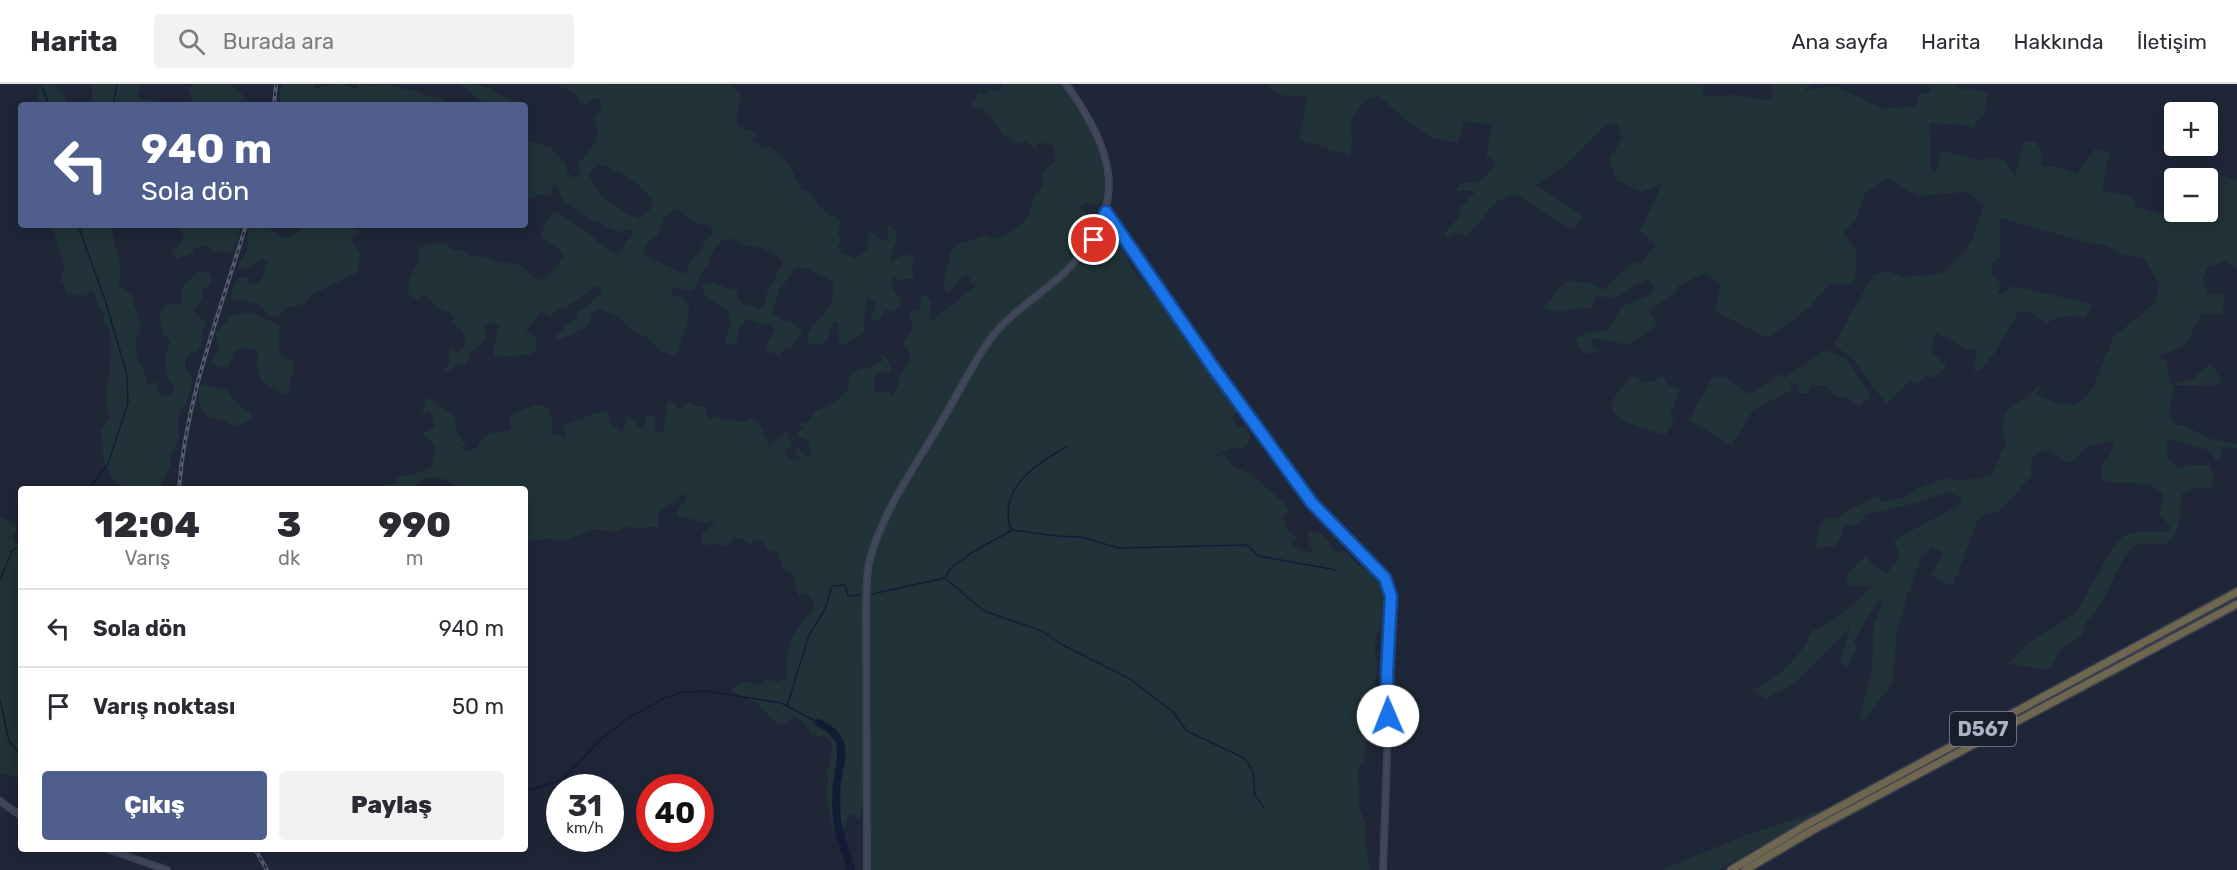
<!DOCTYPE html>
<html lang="tr">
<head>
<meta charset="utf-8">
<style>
  body { margin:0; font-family:Rubik,sans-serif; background:#f2f2f3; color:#2b2b33; height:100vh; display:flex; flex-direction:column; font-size:22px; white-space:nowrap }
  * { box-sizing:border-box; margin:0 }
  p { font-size:20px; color:#7c7c81 }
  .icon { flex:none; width:33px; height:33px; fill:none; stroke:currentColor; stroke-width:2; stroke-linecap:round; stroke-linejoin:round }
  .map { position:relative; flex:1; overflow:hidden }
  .panel { position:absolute; left:18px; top:402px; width:510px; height:366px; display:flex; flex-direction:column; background:#fff; border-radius:6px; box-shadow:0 3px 15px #0003 }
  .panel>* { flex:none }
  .top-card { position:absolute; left:18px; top:18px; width:510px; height:126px; border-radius:6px; box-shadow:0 3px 15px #0003; background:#4f5e8d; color:#fff; overflow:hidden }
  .controls { position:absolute; left:2164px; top:18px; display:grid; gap:12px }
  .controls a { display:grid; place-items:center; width:54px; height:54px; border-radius:6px; background:#fff; box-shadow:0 3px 15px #0003; font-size:30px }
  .speed { position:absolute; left:546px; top:690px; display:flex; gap:12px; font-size:30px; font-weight:700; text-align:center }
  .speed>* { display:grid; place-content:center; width:78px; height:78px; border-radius:50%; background:#fff; box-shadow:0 3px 15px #0003; line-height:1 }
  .speed small { font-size:15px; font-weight:400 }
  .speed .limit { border:9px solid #d22; background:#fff; color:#111 }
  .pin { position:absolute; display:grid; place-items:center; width:51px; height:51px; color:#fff; margin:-26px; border:3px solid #fff; border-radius:50%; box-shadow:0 2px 6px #0007 }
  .me { position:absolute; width:66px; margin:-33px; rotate:359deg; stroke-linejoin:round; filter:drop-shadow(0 0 4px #0008) }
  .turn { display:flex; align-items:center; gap:21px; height:126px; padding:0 24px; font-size:27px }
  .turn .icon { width:78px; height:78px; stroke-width:2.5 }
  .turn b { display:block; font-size:42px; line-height:51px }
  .eta { display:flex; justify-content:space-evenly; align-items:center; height:102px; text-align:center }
  .eta b { font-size:36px; font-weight:800; line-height:42px }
  .primary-button { display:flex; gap:12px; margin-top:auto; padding:12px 24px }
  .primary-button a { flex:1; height:69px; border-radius:6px; background:#4f5e8d; color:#fff; font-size:24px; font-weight:800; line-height:69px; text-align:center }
  .primary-button a+a { background:#f2f2f3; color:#2b2b33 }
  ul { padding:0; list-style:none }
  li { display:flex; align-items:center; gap:18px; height:78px; padding:0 24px; border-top:2px solid #e1e1e2 }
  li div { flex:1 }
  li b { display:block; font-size:22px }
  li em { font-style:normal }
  header { display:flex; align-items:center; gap:36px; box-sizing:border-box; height:84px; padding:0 30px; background:#fff; border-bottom:2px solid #e1e1e2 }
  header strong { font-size:28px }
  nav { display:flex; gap:33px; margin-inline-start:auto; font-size:21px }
  .search { width:420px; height:54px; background:#f2f2f3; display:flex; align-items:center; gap:15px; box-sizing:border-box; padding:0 21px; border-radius:6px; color:#7c7c81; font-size:22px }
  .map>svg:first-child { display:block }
  .green { fill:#213338; fill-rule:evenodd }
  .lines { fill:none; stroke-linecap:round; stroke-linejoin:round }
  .stream { stroke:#131c35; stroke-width:1.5 }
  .river { stroke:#131c35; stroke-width:8 }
  .secondary-casing { stroke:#3c4251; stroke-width:8 }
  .highway-casing { stroke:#3a404f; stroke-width:10 }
  .secondary { stroke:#41475b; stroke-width:5 }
  .highway { stroke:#6e664f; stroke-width:7 }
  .rail-casing { stroke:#545c6f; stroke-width:4 }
  .rail { stroke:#181e2c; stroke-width:1.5; stroke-dasharray:4.5; stroke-linecap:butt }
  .route-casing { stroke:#114b97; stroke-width:15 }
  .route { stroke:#1a73e8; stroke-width:10 }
  .labels { text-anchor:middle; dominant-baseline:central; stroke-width:6; stroke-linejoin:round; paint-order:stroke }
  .shield { fill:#181e2c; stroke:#808697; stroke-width:1.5 }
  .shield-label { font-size:20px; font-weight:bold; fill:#adb3c5 }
</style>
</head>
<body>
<header>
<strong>Harita</strong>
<div class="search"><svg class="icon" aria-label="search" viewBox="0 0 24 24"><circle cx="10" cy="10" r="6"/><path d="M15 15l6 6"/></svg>Burada ara</div>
<nav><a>Ana sayfa</a><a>Harita</a><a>Hakkında</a><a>İletişim</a></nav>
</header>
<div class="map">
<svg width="2237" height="786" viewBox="0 0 2237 786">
  <rect width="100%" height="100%" fill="#1f2637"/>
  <g class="green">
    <polygon points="40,0 53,0 65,12 66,21 40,21 37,16"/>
    <polygon points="90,0 139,0 140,5 137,9 139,14 154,16 160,21 91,21 92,6"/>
    <polygon points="194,0 229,0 244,12 247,21 188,21 192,15 188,4"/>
    <path d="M282,0H314L315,4C322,3 333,0 341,0C348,1 350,4 357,4L358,0L371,2L386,0L397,4L420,8L427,12L443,14L450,21H281L280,10Z"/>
    <path d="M459,0C483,0 486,3 506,13C513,16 518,16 524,21H485L480,15L474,13L467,5Z"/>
    <path d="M557,0L731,1L741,9C741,27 725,46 755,47L757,53L752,56L754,59L764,64L768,62C791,77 789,82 801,105C819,110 812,116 823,126C828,130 835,133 841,137L838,150L842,156L838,163L839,167L855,175L867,166L868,152L871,146L877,154L886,156L889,154L887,143L890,141C903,153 893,160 890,176L909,170L915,176L911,184L914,194L900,196L893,193L891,196L894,209L901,212L900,223L897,226H886L877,238L871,235L876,218L868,214C863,225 866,238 863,249L841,262L839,259L838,239L834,238L831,241L828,256L822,261L809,260C803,245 818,240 825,229C830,223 837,205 832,199C826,191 815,191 808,184H795L780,206L772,228C780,241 799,234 802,250L795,257L791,264L784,266L780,272L768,267L765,264L775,244L770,239L763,241L748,235L741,241L736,260L727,261L725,257L731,237L728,227L707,214L701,202L714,198L727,205L737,207L739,216L743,222H753L759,225L763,223L766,211L783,178C774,168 757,160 744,162C725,144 711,163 708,183L702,187L694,206L688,207L675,203L671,205L674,213L682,212C700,228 678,251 678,270L675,272L661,267L648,254L634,248L618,232L599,225L591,229L589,238L585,245C574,247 567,255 556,255V252L570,237L578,234V226L585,225L594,214L603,210L600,202H595L579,216L571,219L566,224H558L550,233L541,227L526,247L537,255L535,268L525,272L521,270L515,273L504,272L495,274C492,269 493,260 497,255L496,249L500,241L489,239L484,242C490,255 481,260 472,267C469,270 468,277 466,281L459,280L447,288L444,286L450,278L448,267L451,264L455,268L459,267L466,260L462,247L452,239L454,233C449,226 446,228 440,224C433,220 431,213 424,211L418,216L408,210L409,194L419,177V165L426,160L445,158L452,166H462L472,172L486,173L499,178L518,180L538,196C548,195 557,181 564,174C560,162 548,160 540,152L551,129L557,128L590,150L598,158L617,170L624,163L625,158L632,153V147L628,145L618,148L606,143L600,138L591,136L579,129L571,120L564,118L556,100H554L551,104L553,110L550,112L538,110L532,115H525V56L552,64L555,70L566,79L567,88L574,94L580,90L578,79C585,74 596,60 597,51C598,40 590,33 602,26L599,15L593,14L587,20L582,22L577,12ZM598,80C614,84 645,102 653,117L649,127L639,135C623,129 606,118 596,104C593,100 592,95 589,91L594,82ZM676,125C684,127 685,133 692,137C698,141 705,139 711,142L713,149L706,154L700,168L691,175L686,189H682L649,173L644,169L645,161L658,151L664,133Z"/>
    <path d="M1002,0H1061C1072,14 1083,27 1090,43C1095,53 1117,121 1095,121C1092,121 1089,119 1086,119L1079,124L1096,136L1095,149L1099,148L1106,141H1109C1118,156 1130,185 1142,196C1180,233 1209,281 1238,325L1232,334C1235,342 1240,343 1247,344L1251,354L1243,364H1231L1211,373L1224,371L1233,383L1253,390C1262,405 1281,410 1288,427L1283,433L1289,450L1296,452V456L1290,457V460L1307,469L1312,468L1313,466L1309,460L1307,446L1310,445L1314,449H1320L1330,459L1334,467L1347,469C1358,488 1374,481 1383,506C1384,509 1382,538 1381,542C1379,547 1376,549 1375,554C1374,566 1378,580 1376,591C1371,612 1372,632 1368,654C1367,659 1364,665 1363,671L1365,676L1358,685V689L1359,724L1365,738L1366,762L1370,786H869L870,755L864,722L861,724V734L856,735L854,731L848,730L846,743L832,745L831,742L826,711L828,696L827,687L832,665L831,658L825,653L812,651C808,644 803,635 794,633L784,641H779C766,631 755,612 736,611L732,607V604L744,597L760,602L764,597L771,596L777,598L787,594C788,588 786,581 787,575C789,558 797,538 812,529L813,519L810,511L805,508L799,512C792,499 802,489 781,485V478L777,468L767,466L761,456H754L751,460L739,454H733L730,460L724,462L714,459L704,462L700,455L703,448L708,447L715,438L709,437L706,439L684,433L678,434C675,426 682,421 687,415L684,410L680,411L677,417C666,423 655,422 660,440L657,443H649L642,445L629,442L615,448L594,445L562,458L552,455L525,457V405H455C445,389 422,391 412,405H382L384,401L394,400L398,392L412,391L433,383L435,363L430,356L424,352L423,349L435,344L430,327L421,328L424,322L426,314L432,316L455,332L456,345L461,355L467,360L461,363L465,368L477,364C489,344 493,350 511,346V339L509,336L510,331L537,320L549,324L553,343L551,349L563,353L566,350L563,341L602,327L607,328L611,339L622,349L628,334L635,335L638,343L643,345L647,331L654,332L655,348L661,349C668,339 665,328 667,317L675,318L676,324L679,325L689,318L696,323L704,322L707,325L708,335L717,332L724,336L747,337L752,334L759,339L769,361L783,351V347L787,346L789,349L787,356H790L791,360L789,365L785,366V371L791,375H798L799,374L794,367L797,363L807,372L812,370L807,356L798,353V348L805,344L799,340L809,338L816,326C824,325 842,314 847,307C850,302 848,297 850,293C852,288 864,283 869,284L876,278H882L883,277L880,272L882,269C887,272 891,281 891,287L888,289L881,288L876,292L874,306L881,309L890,306L892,312C899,306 897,299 901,291C904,284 908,280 910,273C910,267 906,264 904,260L913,242L908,228L920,225L921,213L924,211L931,215L930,233L932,237L976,201L969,198L970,194L967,191L962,194L949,209L943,206L950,169L957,160C966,158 977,155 986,151L991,155C1002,152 1018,146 1025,137C1034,126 1029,112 1042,104L1043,88L1055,77L1053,62L1046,59L1038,60L1036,65L1033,64L1027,57L1016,60L1004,52L999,43L982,25L971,23V19L977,15L978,8L985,11L989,6L997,7L1001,4Z"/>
    <path d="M1266,0H1704L1702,12L1733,11L1771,17L1772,2L1759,0H1812L1804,7L1835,2L1883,25L1915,22L1919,10L1931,8V3L1921,0H1957V4L1989,8L1985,29L1976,38L1973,44L1966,41L1929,39L1932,89H1936L1941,67L1982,76L1995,73L2004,76L2015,92L2024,57L2037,58L2042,69L2041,82L2060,83L2077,90L2095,65L2110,68L2102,106L2133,113L2134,122L2164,130L2186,131L2188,128H2208V94H2189V93L2213,88L2237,97V184L2225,177L2208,183L2203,195L2208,210H2224L2223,230H2202L2185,261L2159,272L2166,278L2171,300L2194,295L2201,286L2211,280L2221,295L2217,302L2174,301L2169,327L2175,341H2183L2211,355L2237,360V364L2222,363L2219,376L2216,377L2211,367L2166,354L2167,375L2178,384L2191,381H2210L2213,389L2212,403L2196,404L2182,410C2180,422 2181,441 2175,451C2163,470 2145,452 2133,463C2116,478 2104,528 2087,536L2082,551L2060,566L2050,586L2008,580L2028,560L2076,529L2111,466L2123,452L2135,448H2167L2171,444L2160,430L2163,419L2162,408L2148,400L2102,398V381L2109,372L2115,357L2087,362L2080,371L2069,379L2046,366L2032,373L2031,392L2000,427L1983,431L1977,437L1953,502L1939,497L1931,491L1943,468L1932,463L1920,475L1903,525L1897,547L1892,600L1865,635L1859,638L1872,584L1874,539L1884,517L1877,518L1854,557L1857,563L1848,583L1840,578L1851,541L1842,552L1793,600L1766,615L1752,606C1775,597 1803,572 1811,548L1836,535L1873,502H1849L1846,493L1858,478L1867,471L1873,482L1887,489L1900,471L1894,456L1959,421L1962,414L1948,408L1901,423L1866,430L1859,440L1845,442L1843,449L1835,462L1816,465L1820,441L1826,433L1838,434L1852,424L1878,412L1881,418L1906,413L1919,404L1947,393L1959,397L1991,392L2005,361L2002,340L2007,326C2024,317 2029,309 2043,298L2036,311L2057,319L2074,321L2087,312L2093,304L2113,253L2155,219L2159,200L2144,175L2123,171L2106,161L2089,159L2000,134V173L1993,179L1992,191L2001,200L1997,210H2003L2013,202L2093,220L2085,234C2069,231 2060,230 2046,240L2032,229L2019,227L1996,267L1981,286L1974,287L1976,265L1967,266L1936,248C1927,268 1932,268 1947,282L1933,294L1926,292L1916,300L1910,297L1886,320L1850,271L1833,262L1873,191L1887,187L1903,193L1941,190L1969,162L1984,120L1967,108L1918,112L1887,94L1865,109L1856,135L1843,149L1857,168L1855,197L1848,201L1830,199L1808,225L1767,254L1715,227L1721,200L1705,189L1677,203V208L1649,227L1658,240L1628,261L1595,254L1589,260L1601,267L1583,270L1576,255L1588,248L1607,247L1622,222L1649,212L1654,202L1647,195L1613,214L1597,212L1591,224L1551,227L1542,224L1566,197L1590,199L1604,206L1633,178L1641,180L1656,161L1640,147L1662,100L1641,108L1616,96C1605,65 1611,78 1622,53L1617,39L1606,41L1567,80L1535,101L1582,132L1574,147L1515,110L1497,117L1467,152L1454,149L1448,154L1444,150L1458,134L1461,123L1476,107H1456L1460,99L1480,98L1496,79L1486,71L1493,40L1464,38L1458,59L1433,54L1406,36L1379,12L1364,17L1350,37L1352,53L1350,72L1299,55L1308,12C1288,12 1281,15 1266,0Z"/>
    <path d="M50,141H111L121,187L119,197L120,203L133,212L134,221L141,240L139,251H134C137,258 136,259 136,266C136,277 147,286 147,299L151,302L156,296L157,307L160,311L170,312L174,304C166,290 165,289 166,271C166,265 170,263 170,257L162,249L160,228L166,219L178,221L181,217V204L199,188L207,187L212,192L211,200L202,206V216L193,227L195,231L204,236L206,242C199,251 207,258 195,268L192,267L185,277V284L192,292V297L186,320L181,324L178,335L180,347L178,359L172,369L170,384L162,398L164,405H121L110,392L103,373L101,347L109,334C103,315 110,294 109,275C113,268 109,254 110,245L103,239L104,230L98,223L94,209L91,208L84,212L66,209L65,202L60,195L65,183C61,173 54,146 50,141Z"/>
    <path d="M179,141H240L241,143C237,152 238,165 227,170L221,167H216C204,162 207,159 194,164L193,168L177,175L171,167L172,165L176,164L184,155Z"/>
    <path d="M251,141L266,142L283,154L290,153L305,141H316L319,145C334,142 345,141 359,146V150L354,152L352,156L360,171L358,186L354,190L313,210L304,220L283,225L278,234L269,232C261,218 250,217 234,216L231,214L232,206L237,195L246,192L250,199C263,202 265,189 267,178L262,175L243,186L238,185C239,179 245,173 247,166C249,157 246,149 251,141Z"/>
    <path d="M242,230H254L280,241L278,267L284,274L293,277L294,291L290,295L289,310H284L262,298L256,279L259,268C252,264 243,264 235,266L228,284L213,281L211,277L219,264L215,248L227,239L230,232Z"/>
    <polygon points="1826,266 1846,274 1870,310 1871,312 1859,322 1848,314 1837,313 1824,301 1811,302 1808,309 1799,309 1798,300 1789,299 1792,306 1753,326 1731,362 1689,336 1712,294 1726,293 1750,310 1779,290 1786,293"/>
    <path d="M1661,292L1665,294L1667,300L1680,306L1670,332L1674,337L1665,351C1645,345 1630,342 1613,329L1612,318L1622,302H1626L1627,296L1632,293H1638L1639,296C1646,300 1655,298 1661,292Z"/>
    <polygon points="200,300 227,306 238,321 250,328 252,335 234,343 225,337 206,332 198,316"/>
    <polygon points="2,433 16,441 16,447 12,453 14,458 21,463 21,695 0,689 0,434"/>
    <polygon points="1830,723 1718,786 1661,786 1746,751"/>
  </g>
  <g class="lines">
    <g class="stream">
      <polyline points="41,0 49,21"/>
      <polyline points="113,21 117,0"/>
      <polyline points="78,141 106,219 127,291 128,319 108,380 89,405"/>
      <path d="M1011,446C997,405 1036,380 1066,363"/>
      <polyline points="946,492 951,484 971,469 1012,446 1056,452 1081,453 1119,464 1246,461 1259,472 1336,486"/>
      <polyline points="0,496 12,467 21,461"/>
      <polyline points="872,510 945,494 984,527 1042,547 1059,559 1130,595 1173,628 1187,647 1244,674 1253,687 1255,711 1264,724"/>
      <polyline points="0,616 9,657 21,673"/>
      <polyline points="787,622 809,551 825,525 832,502 845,501 848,512 859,511"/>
      <polyline points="525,707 562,696 600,656 630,633 665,614 683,608 707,607 781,619 819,639"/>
    </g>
    <path class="river" d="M819,639C850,654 841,672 837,699C836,711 836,724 837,736C839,754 847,769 851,786"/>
    <defs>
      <g id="secondary">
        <polyline points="1106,128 1213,283 1312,419 1385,494 1391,512 1387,590 1389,617 1383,786"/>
        <polyline points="0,717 21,732"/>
        <polyline points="107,765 167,786"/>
        <path d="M867,786L866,520C867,507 866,492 869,479C881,429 915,383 941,338C959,309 974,275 995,249C1016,224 1045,208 1067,186C1131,122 1114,67 1066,0"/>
      </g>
      <g id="highway">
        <polyline points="1731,786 1806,741 2237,508"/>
        <polyline points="1745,786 1813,746 2237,520"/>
      </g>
    </defs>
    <use href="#secondary" class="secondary-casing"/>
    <use href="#highway" class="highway-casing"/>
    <use href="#secondary" class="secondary"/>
    <use href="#highway" class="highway"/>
    <defs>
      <g id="rail">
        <polyline points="274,21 276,0"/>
        <path d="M179,405C186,313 220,228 246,141"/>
        <polyline points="255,765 267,786"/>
      </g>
    </defs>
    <use href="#rail" class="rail-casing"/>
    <use href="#rail" class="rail"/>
  </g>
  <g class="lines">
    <defs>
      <polyline id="route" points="1094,156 1106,128 1213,283 1312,419 1385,494 1391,512 1387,590 1388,632"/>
    </defs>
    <use href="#route" class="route-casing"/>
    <use href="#route" class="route"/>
  </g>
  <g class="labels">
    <rect class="shield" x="1950" y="628" width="66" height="34" rx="4.5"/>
    <g class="shield-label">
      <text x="1983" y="645">D567</text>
    </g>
  </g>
</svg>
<div class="controls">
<a>+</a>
<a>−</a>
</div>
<div class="speed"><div>31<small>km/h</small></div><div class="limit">40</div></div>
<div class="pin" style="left:1094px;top:156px;background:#d93025"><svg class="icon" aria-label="arrive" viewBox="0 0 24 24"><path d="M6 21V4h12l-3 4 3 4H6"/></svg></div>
<svg class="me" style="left:1388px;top:632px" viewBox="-20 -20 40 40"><circle r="19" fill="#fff"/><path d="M0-13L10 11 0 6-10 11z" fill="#1a73e8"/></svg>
<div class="top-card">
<div class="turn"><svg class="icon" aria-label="left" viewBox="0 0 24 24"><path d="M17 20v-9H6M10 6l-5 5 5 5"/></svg><div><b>940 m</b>Sola dön</div></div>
</div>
<section class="panel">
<div class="eta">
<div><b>12:04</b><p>Varış</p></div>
<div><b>3</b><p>dk</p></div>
<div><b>990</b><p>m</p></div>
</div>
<ul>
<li><svg class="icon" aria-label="left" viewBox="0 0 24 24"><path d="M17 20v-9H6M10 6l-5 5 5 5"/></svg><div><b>Sola dön</b></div><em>940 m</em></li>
<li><svg class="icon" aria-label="arrive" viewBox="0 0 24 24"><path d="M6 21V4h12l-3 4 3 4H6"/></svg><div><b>Varış noktası</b></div><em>50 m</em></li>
</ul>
<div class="primary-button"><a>Çıkış</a><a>Paylaş</a></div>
</section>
</div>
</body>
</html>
